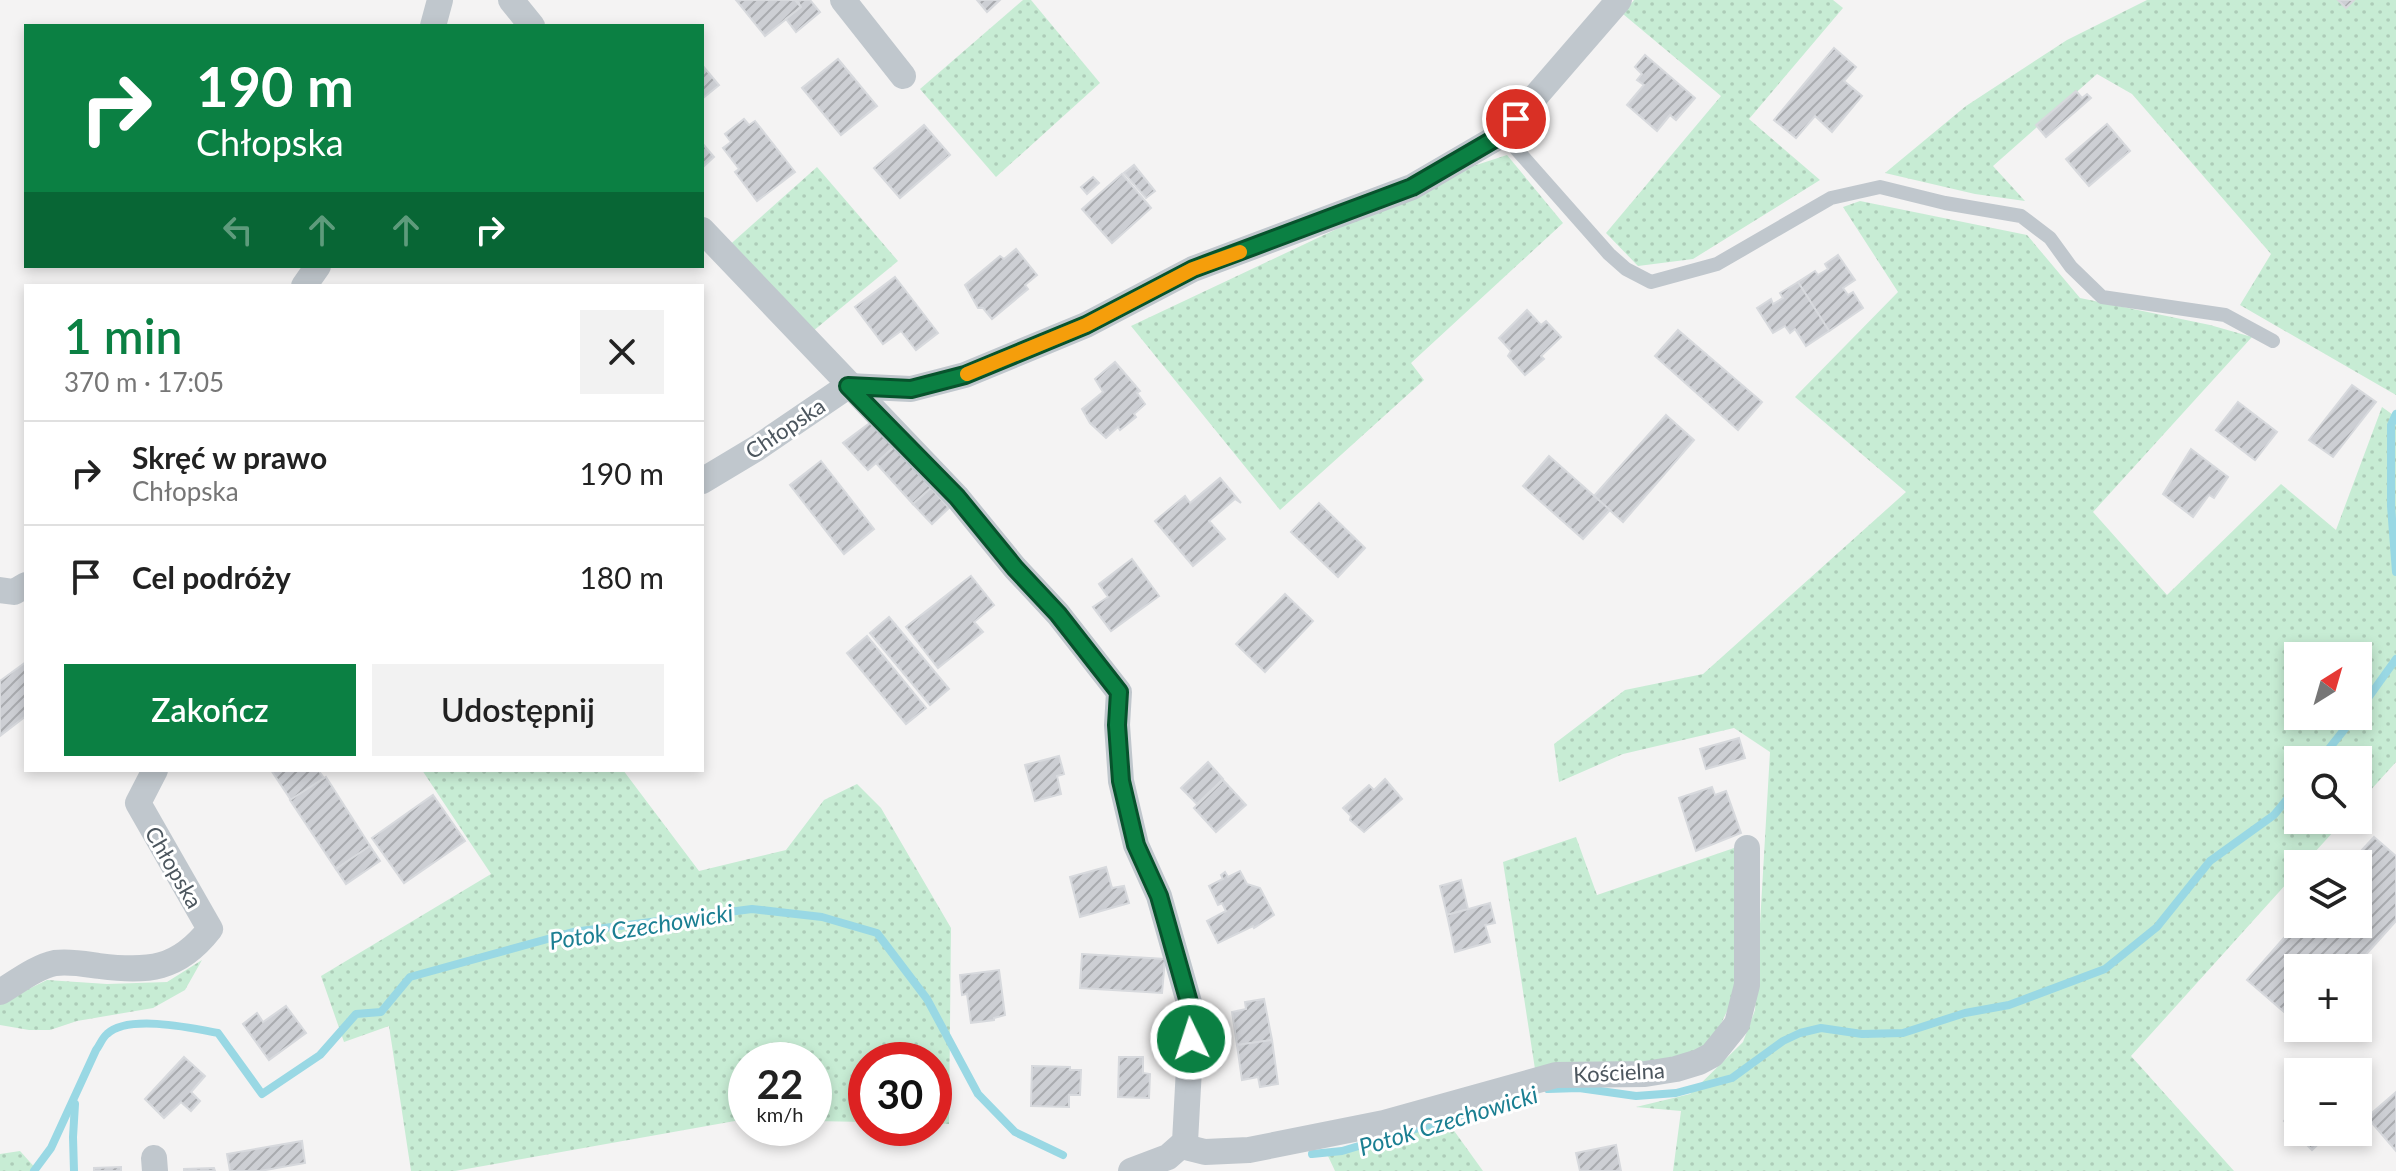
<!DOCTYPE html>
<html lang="pl">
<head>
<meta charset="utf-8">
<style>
  body { margin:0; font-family:Lato,sans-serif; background:#f2f2f2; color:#222; height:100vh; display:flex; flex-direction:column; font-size:30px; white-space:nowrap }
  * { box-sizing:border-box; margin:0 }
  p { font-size:26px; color:#767676 }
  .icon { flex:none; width:44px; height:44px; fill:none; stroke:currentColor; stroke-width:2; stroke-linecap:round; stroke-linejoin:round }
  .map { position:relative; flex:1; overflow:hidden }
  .side { position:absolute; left:24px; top:284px; width:680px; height:488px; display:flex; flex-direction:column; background:#fff; border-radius:0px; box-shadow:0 4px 12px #0003 }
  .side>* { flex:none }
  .top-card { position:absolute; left:24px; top:24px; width:680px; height:244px; border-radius:0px; box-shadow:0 4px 12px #0003; background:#0b8043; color:#fff; overflow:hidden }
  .needle { width:52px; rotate:37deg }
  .fabs { position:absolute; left:2284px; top:642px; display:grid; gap:16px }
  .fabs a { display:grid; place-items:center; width:88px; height:88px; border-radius:0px; background:#fff; box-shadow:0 4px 12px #0003; font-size:40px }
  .speed { position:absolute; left:728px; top:1042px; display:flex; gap:16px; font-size:40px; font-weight:700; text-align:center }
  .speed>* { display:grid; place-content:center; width:104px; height:104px; border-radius:50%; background:#fff; box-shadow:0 4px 12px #0003; line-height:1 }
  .speed small { font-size:20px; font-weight:400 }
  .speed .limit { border:12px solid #d22; background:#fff; color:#111 }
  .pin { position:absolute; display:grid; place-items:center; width:68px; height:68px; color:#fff; margin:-34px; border:4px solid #fff; border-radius:50%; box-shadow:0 2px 8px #0007 }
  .me { position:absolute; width:88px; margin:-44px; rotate:356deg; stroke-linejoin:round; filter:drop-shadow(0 0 6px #0008) }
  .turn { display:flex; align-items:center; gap:28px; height:168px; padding:0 40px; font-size:36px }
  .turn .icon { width:104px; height:104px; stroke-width:2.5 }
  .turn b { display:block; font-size:56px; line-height:68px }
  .lanes { display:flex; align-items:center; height:76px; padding:0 40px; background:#0003; justify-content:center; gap:40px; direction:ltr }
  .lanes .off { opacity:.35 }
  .round { display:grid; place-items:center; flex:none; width:84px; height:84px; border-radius:0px; background:#f2f2f2 }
  .headline { display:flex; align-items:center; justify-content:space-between; height:136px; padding:0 40px }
  h1 { font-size:48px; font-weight:600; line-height:60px; color:#0b8043 }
  .primary-button { display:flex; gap:16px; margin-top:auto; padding:16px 40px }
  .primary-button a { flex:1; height:92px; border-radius:0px; background:#0b8043; color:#fff; font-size:32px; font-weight:600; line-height:92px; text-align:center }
  .primary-button a+a { background:#f2f2f2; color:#222 }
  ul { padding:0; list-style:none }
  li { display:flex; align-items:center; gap:24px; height:104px; padding:0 40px; border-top:2px solid #e0e0e0 }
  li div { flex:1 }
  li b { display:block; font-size:30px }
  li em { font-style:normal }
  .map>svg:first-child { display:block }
  .grass { fill:url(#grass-dots); fill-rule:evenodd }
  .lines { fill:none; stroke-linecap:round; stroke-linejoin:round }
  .stream { stroke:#99d8e4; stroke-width:8 }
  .building { fill:url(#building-hatch); stroke:#d7d9dd; stroke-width:2 }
  .lane { stroke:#c0c7cd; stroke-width:14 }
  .street { stroke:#c0c7cd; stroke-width:26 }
  .route-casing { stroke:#07532c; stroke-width:20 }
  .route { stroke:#0b8043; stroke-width:14 }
  .slow { stroke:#f59e0b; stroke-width:14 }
  .labels { text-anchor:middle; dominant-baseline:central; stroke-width:6; stroke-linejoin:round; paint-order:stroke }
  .street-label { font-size:22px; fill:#4c565e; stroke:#fff }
  .water-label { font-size:24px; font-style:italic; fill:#1b7f92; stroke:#fff }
</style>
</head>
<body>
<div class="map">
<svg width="2396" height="1171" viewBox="0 0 2396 1171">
  <defs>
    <pattern id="grass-dots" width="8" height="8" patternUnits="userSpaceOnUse" patternTransform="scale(2)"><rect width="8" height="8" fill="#c7ecd4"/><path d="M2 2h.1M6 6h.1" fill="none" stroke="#adccb8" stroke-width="1.8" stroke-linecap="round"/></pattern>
    <pattern id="building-hatch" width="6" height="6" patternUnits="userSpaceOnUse" patternTransform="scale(2)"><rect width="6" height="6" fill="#cdcfd4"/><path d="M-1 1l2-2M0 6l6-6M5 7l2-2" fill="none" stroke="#a9abaf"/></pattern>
  </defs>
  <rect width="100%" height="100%" fill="#f4f3f3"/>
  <g class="grass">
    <polygon points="1023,0 1031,0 1100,83 996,177 920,89"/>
    <polygon points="1634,0 1833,0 1843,8 1749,119 1820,180 1693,259 1638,266 1606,233 1721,96 1623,14"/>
    <polygon points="2147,0 2396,0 2396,395 2240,305 2271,254 2132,94 2097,74 1993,166 2025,201 1975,194 1885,173 1966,106 2067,40"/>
    <polygon points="1507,155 1563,223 1411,363 1424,380 1280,510 1131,326 1464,169"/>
    <polygon points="817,167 898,261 807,336 725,249"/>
    <path d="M1860,201L2027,235L2080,298L2210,325L2252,337L2093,512L2167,595L2281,484L2336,530L2382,407L2396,417V762L2358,804V760H2298V820H2344L2304,864H2298V871L2131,1056L2234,1171H1673L1681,1111L1636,1107L1690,1094L1743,1042L1755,1010L1770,752L1734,728L1623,754L1559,782L1554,744L1625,690L1703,674L1906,492L1795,397L1898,292L1843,207ZM2298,656H2358V716H2298Z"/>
    <polygon points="422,770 623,770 699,871 786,850 824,800 857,784 881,808 951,928 949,1124 934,1123 934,1060 866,1060 866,1122 814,1121 814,1060 746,1060 746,1119 455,1171 411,1171 389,1026 344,1042 321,976 491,874"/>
    <polygon points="1576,837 1597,895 1737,847 1736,993 1709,1048 1687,1062 1535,1069 1503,862"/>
    <polygon points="202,960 185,990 153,1008 77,1021 50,1030 29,1030 0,1025 0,1003 47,980 107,984 167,982"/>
    <polygon points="1447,1121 1483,1171 1335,1171 1328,1156"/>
    <polygon points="20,1151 38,1171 0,1171 0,1154"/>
  </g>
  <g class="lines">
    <g class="stream">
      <polyline points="2396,414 2391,425 2391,506 2396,572"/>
      <polyline points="2358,712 2396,659"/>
      <polyline points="2320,760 2355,716"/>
      <polyline points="1548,1089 1579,1088 1636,1096 1676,1093 1732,1078 1783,1041 1800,1033 1821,1028 1862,1034 1903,1033 1965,1013 2009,1005 2105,969 2157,927 2210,861 2274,815 2298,786"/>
      <polyline points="1312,1154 1342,1151 1496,1105"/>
      <path d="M34,1171L51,1148L96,1050C100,1045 102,1038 107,1034C128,1014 192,1028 218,1033L262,1094L320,1055L356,1014L381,1012L410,977L573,932L752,909L822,917L877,933L927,999L978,1094L1015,1132L1063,1155"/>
      <polyline points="74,1171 73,1137 75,1104"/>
    </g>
  </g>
  <g class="building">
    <polygon points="736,0 795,0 801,7 765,36"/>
    <polygon points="810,0 820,12 796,32 786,19 801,7 797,0"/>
    <polygon points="977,0 1000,0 987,12"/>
    <polygon points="2338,0 2354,0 2346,8"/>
    <polygon points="1834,48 1856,67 1844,81 1862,96 1832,132 1815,116 1796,138 1774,120"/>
    <polygon points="1645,55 1695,98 1676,120 1670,115 1657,131 1627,105 1644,85 1637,80 1642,74 1635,67"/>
    <polygon points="838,59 877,106 841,135 802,88"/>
    <polygon points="702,65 719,85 702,99"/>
    <polygon points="2076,91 2082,98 2087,94 2091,98 2046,137 2036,125"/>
    <polygon points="744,119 749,125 755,121 795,172 757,201 735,172 739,169 723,148 731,142 725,134"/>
    <polygon points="2107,124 2130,151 2089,186 2066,159"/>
    <polygon points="924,125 950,155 900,198 874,168"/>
    <polygon points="702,143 714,157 702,168"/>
    <polygon points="1134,165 1155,191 1146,198 1124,173"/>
    <polygon points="1122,174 1151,208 1112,243 1082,209"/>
    <polygon points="1093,177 1099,183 1087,194 1081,187"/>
    <polygon points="1016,249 1037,275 1025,285 1028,289 992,319 983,308 978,308 965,285 1000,256 1004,259"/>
    <polygon points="1838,255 1855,280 1843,288 1848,295 1853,292 1863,308 1829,331 1798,282 1815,271 1818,275 1828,269 1825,264"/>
    <polygon points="895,277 938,333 916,350 901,331 883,344 855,307"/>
    <polygon points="1798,282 1829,331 1806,346 1795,329 1790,333 1785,326 1773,333 1757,308 1771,299 1773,304 1783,298 1780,293"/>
    <polygon points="1527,310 1541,325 1546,321 1561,337 1541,356 1544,359 1525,375 1508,356 1511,351 1499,338"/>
    <polygon points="1678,330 1762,402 1738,430 1655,356"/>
    <polygon points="1115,362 1140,391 1137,393 1145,404 1134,414 1136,417 1120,430 1118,427 1106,438 1090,423 1082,409 1103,392 1095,379"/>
    <polygon points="2352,385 2376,402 2333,457 2309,440"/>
    <polygon points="2238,402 2277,432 2255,460 2216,430"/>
    <polygon points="1666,415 1694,440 1623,522 1594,496"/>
    <polygon points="871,422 894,447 868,470 843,443"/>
    <polygon points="894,447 931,488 913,504 876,463"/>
    <polygon points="2191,449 2228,477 2214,498 2209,495 2193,517 2163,494"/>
    <polygon points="1549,456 1610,510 1583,539 1523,486"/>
    <polygon points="821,461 874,529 844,554 790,485"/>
    <polygon points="1220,478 1241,503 1235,499 1209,521 1225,539 1193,566 1155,521 1185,496 1190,503"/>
    <polygon points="931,488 949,508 932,524 913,504"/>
    <polygon points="1319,503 1365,548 1338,577 1291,532"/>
    <polygon points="1132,559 1159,596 1111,631 1093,607 1108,597 1099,584"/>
    <polygon points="971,576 994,605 974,622 983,632 938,668 906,627"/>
    <polygon points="1285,594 1313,621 1265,672 1236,644"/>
    <polygon points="889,617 949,689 930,705 870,633"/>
    <polygon points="867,636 926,708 906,724 847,653"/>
    <polygon points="26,662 26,716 0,736 0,681"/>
    <polygon points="1739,738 1745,758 1706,769 1700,749"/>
    <polygon points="1059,756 1064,774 1057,776 1061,794 1035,801 1025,765"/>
    <polygon points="1208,762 1223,779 1197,804 1181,788"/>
    <polygon points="271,770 318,770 324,778 291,800"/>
    <polygon points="326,777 370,846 336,869 290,800"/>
    <polygon points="1385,779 1402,799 1364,832 1350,820 1351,816 1343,808 1369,785 1374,790"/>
    <polygon points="1223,780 1246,805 1216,832 1194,808"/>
    <polygon points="1712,787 1715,795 1726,791 1741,833 1696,851 1679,798"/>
    <polygon points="433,795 465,841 404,883 372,838"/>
    <polygon points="2374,837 2396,856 2396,921 2354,968 2298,968 2298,1024 2247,980 2298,922 2358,924 2358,864 2349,864"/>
    <polygon points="370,846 380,861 346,884 336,869"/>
    <polygon points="1106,867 1112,888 1124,886 1129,903 1080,917 1070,877"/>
    <polygon points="1240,871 1247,884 1260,888 1274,915 1254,928 1253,926 1218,943 1207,921 1226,911 1222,903 1218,905 1209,886 1223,879 1221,875 1225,872 1228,877"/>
    <polygon points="1461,880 1468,909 1447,915 1440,886"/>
    <polygon points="1490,903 1495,923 1485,925 1490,942 1455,952 1447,915"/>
    <polygon points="1082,954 1165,959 1162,993 1080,988"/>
    <polygon points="999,970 1005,1015 994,1018 994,1020 971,1023 967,994 962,995 960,975"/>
    <polygon points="1264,999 1272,1040 1237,1045 1232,1012 1246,1009 1245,1002"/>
    <polygon points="286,1006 306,1033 269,1060 243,1024 257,1013 263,1022"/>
    <polygon points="1272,1040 1278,1084 1260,1087 1258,1077 1242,1080 1237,1045"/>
    <polygon points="184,1057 205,1076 191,1092 200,1101 191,1111 181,1102 164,1118 145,1099"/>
    <polygon points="1119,1057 1143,1057 1143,1073 1150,1074 1149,1098 1118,1097"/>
    <polygon points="1032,1066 1070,1067 1070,1070 1081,1070 1080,1095 1069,1095 1069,1107 1031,1106"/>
    <polygon points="2396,1092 2396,1151 2367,1117"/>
    <polygon points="2298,1108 2298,1132 2331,1132 2312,1150 2284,1121"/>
    <polygon points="302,1141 305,1163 260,1171 230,1171 227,1154"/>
    <polygon points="1616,1145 1621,1171 1580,1171 1576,1153"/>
    <polygon points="121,1167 121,1171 94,1171 94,1168"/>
    <polygon points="214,1168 215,1171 184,1171 184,1169"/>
  </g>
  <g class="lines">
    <polyline class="lane" points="1503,134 1609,254 1626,269 1651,282 1717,264 1831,198 1880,187 1945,203 2021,216 2050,238 2071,267 2102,297 2225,315 2273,341"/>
    <g class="street">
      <polyline points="511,0 532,26"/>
      <polyline points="843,0 903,76"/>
      <polyline points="433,26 440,0"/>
      <polyline points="702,230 957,497 1015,568 1058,614 1119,692 1117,725 1121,781 1136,845 1159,896 1192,1013 1185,1142 1168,1157 1131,1171"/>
      <polyline points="304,286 318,266"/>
      <polyline points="702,481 757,448 848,386 911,389 965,375 1086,325 1193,269 1412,187 1503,134 1619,0"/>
      <polyline points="0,590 14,592 26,585"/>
      <path d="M0,992C17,982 36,967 55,963C70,961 85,964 99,966C148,972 178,970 210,929L138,803L155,770"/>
      <polyline points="1181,1146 1205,1152 1249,1150 1384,1123 1556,1075 1645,1074 1676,1069 1699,1062 1712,1055 1737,1024 1747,985 1747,848"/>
      <polyline points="154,1158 155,1171"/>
    </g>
  </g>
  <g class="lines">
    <defs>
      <polyline id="route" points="1191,1039 1192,1013 1159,896 1136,845 1121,781 1117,725 1119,692 1058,614 1015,568 957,497 848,386 911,389 965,375 1086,325 1193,269 1412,187 1503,134 1516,119"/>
    </defs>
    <use href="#route" class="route-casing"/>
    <use href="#route" class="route"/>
    <polyline class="slow" points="967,374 1086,325 1193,269 1240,252"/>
  </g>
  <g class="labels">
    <g class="street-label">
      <text transform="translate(785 428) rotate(-34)">Chłopska</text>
      <text transform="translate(174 867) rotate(60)">Chłopska</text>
      <text transform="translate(1619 1072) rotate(-3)">Kościelna</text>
    </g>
    <g class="water-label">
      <text transform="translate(641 926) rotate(-9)">Potok Czechowicki</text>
      <text transform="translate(1448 1120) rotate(-17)">Potok Czechowicki</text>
    </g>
  </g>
</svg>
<div class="fabs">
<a><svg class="needle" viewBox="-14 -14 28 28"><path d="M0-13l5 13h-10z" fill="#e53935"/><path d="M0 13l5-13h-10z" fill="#767676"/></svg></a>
<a><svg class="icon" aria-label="search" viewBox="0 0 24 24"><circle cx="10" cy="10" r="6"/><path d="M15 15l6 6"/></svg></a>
<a><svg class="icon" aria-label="layers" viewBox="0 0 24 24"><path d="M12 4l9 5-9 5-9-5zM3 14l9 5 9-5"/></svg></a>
<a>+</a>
<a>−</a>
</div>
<div class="speed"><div>22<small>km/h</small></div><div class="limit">30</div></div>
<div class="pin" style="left:1516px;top:119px;background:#d93025"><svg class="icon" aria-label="arrive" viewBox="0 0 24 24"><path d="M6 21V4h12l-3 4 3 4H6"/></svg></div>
<svg class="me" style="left:1191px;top:1039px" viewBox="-20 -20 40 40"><circle r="17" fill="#0b8043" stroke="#fff" stroke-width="3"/><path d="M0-11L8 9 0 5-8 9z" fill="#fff"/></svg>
<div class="top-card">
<div class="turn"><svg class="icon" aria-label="right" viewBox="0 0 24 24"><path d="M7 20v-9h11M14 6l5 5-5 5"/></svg><div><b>190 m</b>Chłopska</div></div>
<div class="lanes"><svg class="icon off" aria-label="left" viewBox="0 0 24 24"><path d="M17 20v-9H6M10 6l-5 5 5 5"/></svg><svg class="icon off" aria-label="ahead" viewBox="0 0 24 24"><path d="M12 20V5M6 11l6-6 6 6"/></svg><svg class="icon off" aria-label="ahead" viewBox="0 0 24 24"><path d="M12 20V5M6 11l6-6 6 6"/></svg><svg class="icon" aria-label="right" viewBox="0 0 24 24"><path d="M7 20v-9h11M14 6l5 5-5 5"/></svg></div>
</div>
<section class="side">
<div class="headline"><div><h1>1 min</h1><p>370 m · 17:05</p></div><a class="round"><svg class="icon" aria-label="close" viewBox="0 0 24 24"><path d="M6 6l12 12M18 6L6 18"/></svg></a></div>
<ul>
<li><svg class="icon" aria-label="right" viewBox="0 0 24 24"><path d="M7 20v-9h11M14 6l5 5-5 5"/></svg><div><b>Skręć w prawo</b><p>Chłopska</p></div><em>190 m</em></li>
<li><svg class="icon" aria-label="arrive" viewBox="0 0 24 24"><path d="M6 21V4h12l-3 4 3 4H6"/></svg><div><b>Cel podróży</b></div><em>180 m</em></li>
</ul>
<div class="primary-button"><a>Zakończ</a><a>Udostępnij</a></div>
</section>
</div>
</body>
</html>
